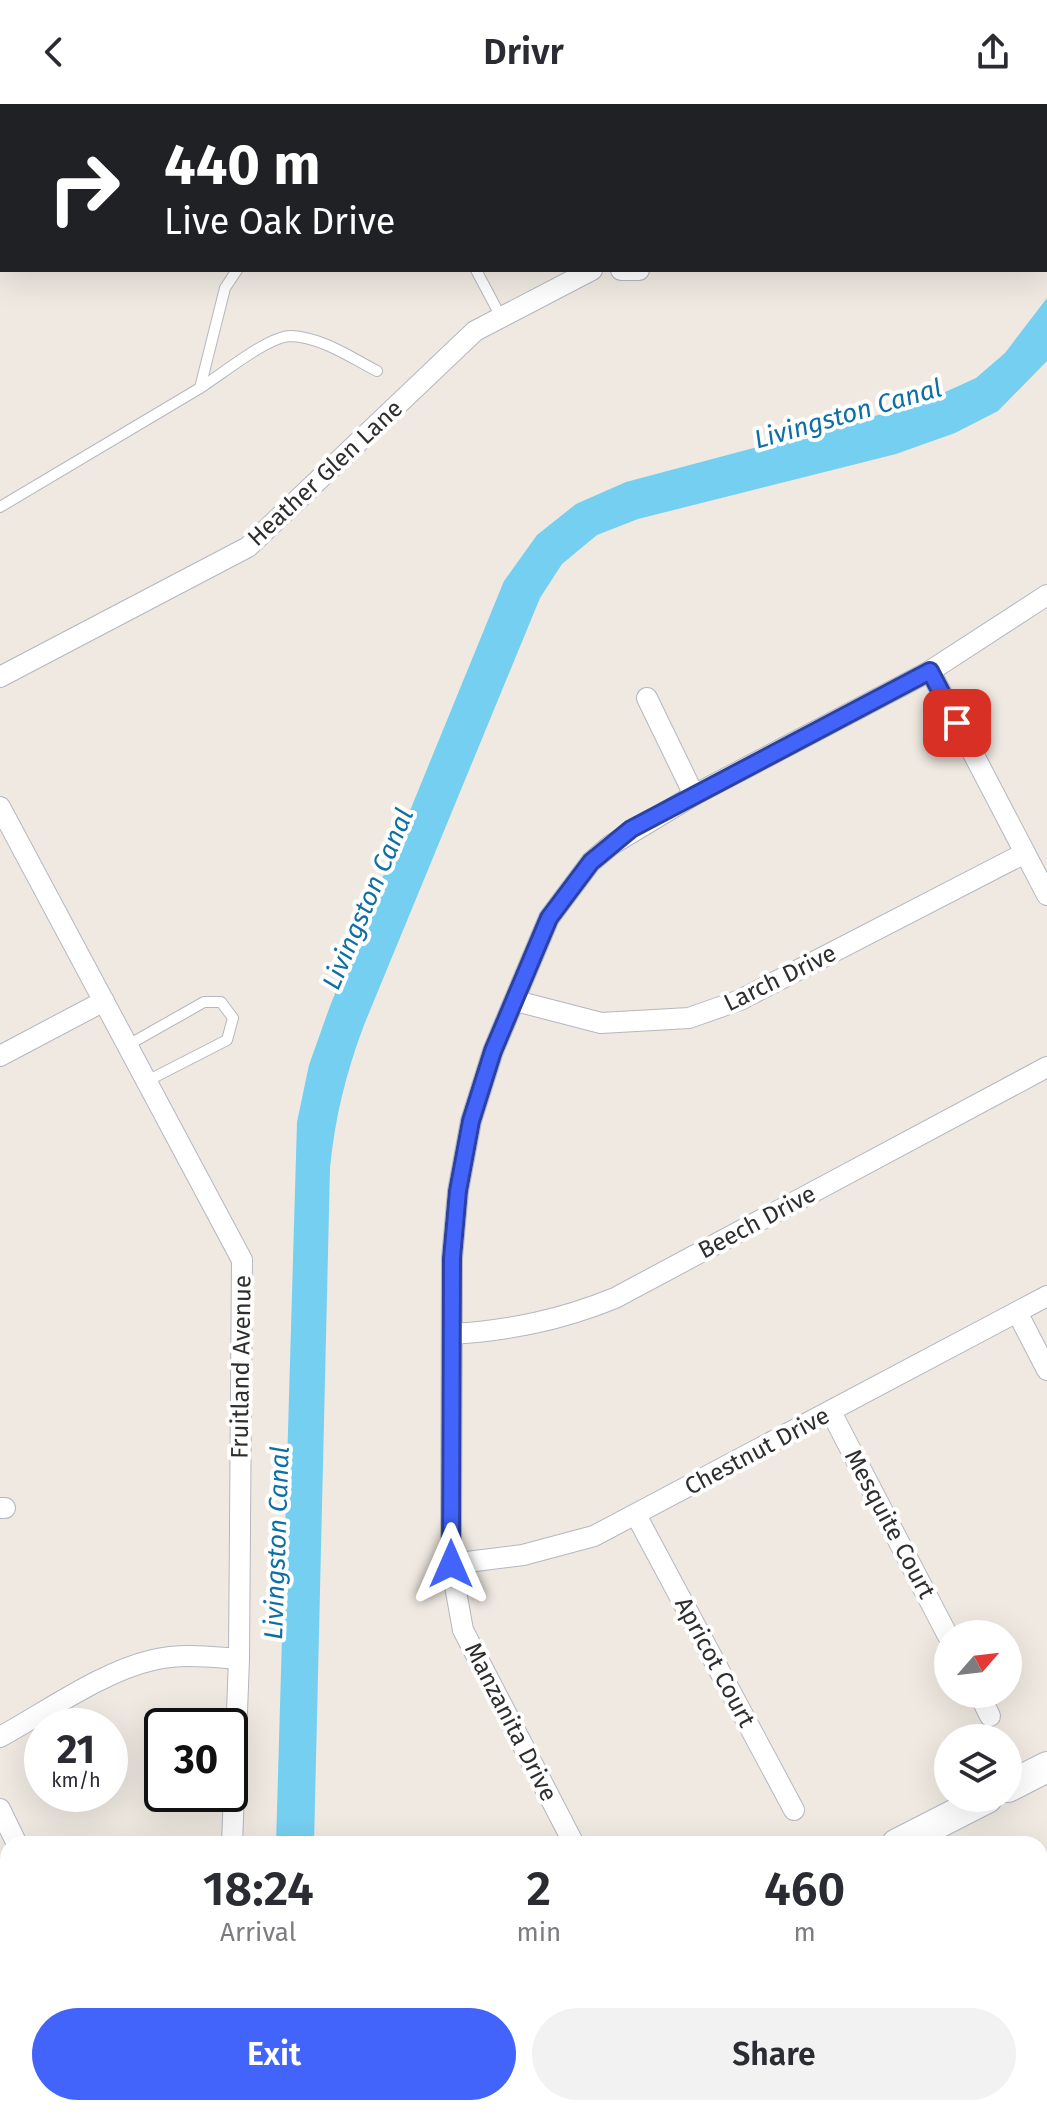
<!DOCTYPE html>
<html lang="en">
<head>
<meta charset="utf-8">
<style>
  body { margin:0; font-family:"Fira Sans",sans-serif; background:#f2f2f3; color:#2b2b33; height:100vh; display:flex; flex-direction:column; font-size:30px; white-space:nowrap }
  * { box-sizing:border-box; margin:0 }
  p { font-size:26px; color:#7c7c81 }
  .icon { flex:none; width:44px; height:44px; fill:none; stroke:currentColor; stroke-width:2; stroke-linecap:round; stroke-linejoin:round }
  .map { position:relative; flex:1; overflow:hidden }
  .panel { position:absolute; left:0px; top:1732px; width:1048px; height:280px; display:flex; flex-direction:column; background:#fff; border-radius:24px 24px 0 0; box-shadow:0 8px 32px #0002 }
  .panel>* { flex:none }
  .hud { position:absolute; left:0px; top:0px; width:1048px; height:168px; box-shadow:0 8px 32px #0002; background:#202124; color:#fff; overflow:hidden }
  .needle { width:52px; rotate:62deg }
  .fabs { position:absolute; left:934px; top:1516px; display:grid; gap:16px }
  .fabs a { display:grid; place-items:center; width:88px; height:88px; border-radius:50%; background:#fff; box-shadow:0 8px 32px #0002; font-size:40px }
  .speed { position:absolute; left:24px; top:1604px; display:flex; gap:16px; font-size:40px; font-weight:700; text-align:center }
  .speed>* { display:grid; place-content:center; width:104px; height:104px; border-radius:50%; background:#fff; box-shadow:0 8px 32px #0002; line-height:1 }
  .speed small { font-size:20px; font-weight:400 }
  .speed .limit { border:4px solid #111; border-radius:12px; background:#fff; color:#111 }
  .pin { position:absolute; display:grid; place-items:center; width:68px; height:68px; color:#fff; margin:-34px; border-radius:16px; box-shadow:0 4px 12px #0006 }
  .me { position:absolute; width:88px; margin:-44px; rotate:0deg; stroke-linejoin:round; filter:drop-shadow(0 0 6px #0008) }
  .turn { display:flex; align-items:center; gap:28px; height:168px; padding:0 32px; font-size:36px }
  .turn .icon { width:104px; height:104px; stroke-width:2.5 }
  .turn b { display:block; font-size:56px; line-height:68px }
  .eta { display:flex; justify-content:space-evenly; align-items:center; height:136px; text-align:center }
  .eta b { font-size:48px; font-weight:600; line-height:56px }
  .action { display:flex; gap:16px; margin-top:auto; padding:16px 32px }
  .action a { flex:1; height:92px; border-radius:48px; background:#4264fb; color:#fff; font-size:32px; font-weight:600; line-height:92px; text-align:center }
  .action a+a { background:#f2f2f3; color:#2b2b33 }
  header { display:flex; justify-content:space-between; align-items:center; height:104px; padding:0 32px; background:#fff; font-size:36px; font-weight:600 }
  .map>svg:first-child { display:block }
  .water { fill:#75cff0 }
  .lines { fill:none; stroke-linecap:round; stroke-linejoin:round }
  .lane-casing { stroke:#b4b7c1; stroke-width:12 }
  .street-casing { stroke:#b4b7c1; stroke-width:22 }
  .secondary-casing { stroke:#b4b7c1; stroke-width:32 }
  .path { stroke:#c9c9c9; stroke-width:3; stroke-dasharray:6 4; stroke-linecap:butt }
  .lane { stroke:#fff; stroke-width:10 }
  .street { stroke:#fff; stroke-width:20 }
  .secondary { stroke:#fff; stroke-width:30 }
  .route-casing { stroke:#2b41a3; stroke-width:20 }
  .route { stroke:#4264fb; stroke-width:14 }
  .labels { text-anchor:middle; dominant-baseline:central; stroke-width:8; stroke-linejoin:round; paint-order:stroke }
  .street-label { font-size:24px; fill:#2e2e2e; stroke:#fff }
  .water-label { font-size:26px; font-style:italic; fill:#0d6fa3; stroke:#fff }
</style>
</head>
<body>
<header><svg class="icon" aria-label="back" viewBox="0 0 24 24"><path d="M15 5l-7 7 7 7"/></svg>Drivr<svg class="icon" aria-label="share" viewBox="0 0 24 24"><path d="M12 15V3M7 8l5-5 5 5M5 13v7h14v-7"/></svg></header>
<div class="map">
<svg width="1047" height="2012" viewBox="0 0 1047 2012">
  <rect width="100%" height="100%" fill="#efe9e1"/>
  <path class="water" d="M1047,194V257L998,307L955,329L896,350L638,415L597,431L562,460L540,494L364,921C346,969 335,1013 330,1064L314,1740H276L297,1018L309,961L330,902L504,477L537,431L576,400L626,378L882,310L932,294L976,274L1005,249Z"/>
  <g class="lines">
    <defs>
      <g id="lane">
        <polyline points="476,166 501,213"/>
        <path d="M200,284C221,271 268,232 291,232C321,233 352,254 377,267"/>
        <polyline points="0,403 200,284 225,184 237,166"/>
        <polyline points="128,941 204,898 221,898 233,914 227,936 147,977"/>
        <polyline points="0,1927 8,1941"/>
        <polyline points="42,2004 47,2012"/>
        <polyline points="614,2004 619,2012"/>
        <polyline points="680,2012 685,2004"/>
      </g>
      <g id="street">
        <polyline points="204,2 208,0"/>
        <polyline points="897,2 900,0"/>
        <polyline points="0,63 2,64"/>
        <polyline points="621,166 639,166"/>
        <polyline points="930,567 1047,791"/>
        <polyline points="0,573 248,443 475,227 592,166"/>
        <polyline points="647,594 694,691"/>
        <polyline points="0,703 242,1156 239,1555 232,1740"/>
        <polyline points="516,897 601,919 689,914 740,896 1025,749"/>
        <polyline points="0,952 104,897"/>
        <polyline points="1017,1208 1047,1266"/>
        <path d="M453,1230C511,1226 561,1216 615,1194L1047,963"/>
        <polyline points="831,1308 948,1532"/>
        <polyline points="0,1404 5,1404"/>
        <polyline points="636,1411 794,1706"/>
        <polyline points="451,1460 523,1451 594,1432 1047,1192"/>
        <polyline points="979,1590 990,1612"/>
        <path d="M0,1633C46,1608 103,1567 153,1556C181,1549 211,1553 239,1555"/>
        <polyline points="0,1705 17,1740"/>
        <polyline points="574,1740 463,1526 451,1460 452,1154 458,1087 471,1017 493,947 549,814 591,758 611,741 694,691 930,567 1047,491"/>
        <polyline points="1040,1945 1047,1959"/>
        <polyline points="250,2004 252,2012"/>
        <polyline points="761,2004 777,2012"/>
      </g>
      <g id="secondary">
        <polyline points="1008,1683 1047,1663"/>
        <polyline points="897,1740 987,1694"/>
        <polyline points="366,2012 381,2004"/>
      </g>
    </defs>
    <use href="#lane" class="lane-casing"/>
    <use href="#street" class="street-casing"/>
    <use href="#secondary" class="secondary-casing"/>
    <g class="path">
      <polyline points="998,1626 1003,1634"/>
      <polyline points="1008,1643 1014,1653"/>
    </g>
    <use href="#lane" class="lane"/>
    <use href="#street" class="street"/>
    <use href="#secondary" class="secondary"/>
  </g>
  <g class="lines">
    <defs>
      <polyline id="route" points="451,1460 452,1154 458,1087 471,1017 493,947 549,814 591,758 631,725 930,567 957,619"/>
    </defs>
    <use href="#route" class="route-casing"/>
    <use href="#route" class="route"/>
  </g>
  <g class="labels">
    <g class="street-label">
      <text transform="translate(325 369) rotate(-43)">Heather Glen Lane</text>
      <text transform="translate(780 874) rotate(-26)">Larch Drive</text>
      <text transform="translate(757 1118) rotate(-28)">Beech Drive</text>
      <text transform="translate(241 1263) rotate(-89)">Fruitland Avenue</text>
      <text transform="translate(757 1347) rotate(-28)">Chestnut Drive</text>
      <text transform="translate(890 1420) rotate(62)">Mesquite Court</text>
      <text transform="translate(715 1558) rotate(62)">Apricot Court</text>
      <text transform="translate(511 1618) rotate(63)">Manzanita Drive</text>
    </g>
    <g class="water-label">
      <text transform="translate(848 310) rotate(-16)">Livingston Canal</text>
      <text transform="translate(368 795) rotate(-67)">Livingston Canal</text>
      <text transform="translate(277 1439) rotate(-88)">Livingston Canal</text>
    </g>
  </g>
</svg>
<div class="fabs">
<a><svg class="needle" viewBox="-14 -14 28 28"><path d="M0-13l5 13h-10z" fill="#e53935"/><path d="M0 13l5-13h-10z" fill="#7c7c81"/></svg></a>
<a><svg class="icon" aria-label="layers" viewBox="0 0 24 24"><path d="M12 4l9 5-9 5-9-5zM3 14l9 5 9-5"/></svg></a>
</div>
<div class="speed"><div>21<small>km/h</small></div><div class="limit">30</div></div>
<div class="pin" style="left:957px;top:619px;background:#d93025"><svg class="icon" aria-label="arrive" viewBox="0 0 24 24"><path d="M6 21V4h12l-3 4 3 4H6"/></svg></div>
<svg class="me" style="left:451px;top:1460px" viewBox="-20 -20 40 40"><path d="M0-17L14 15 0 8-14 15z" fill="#4264fb" stroke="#fff" stroke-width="4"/></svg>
<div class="hud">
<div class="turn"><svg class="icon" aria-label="right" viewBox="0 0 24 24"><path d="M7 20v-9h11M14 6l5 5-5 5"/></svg><div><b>440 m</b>Live Oak Drive</div></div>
</div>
<section class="panel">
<div class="eta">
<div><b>18:24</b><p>Arrival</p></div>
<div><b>2</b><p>min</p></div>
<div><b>460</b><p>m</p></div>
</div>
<div class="action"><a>Exit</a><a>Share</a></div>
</section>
</div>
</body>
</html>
